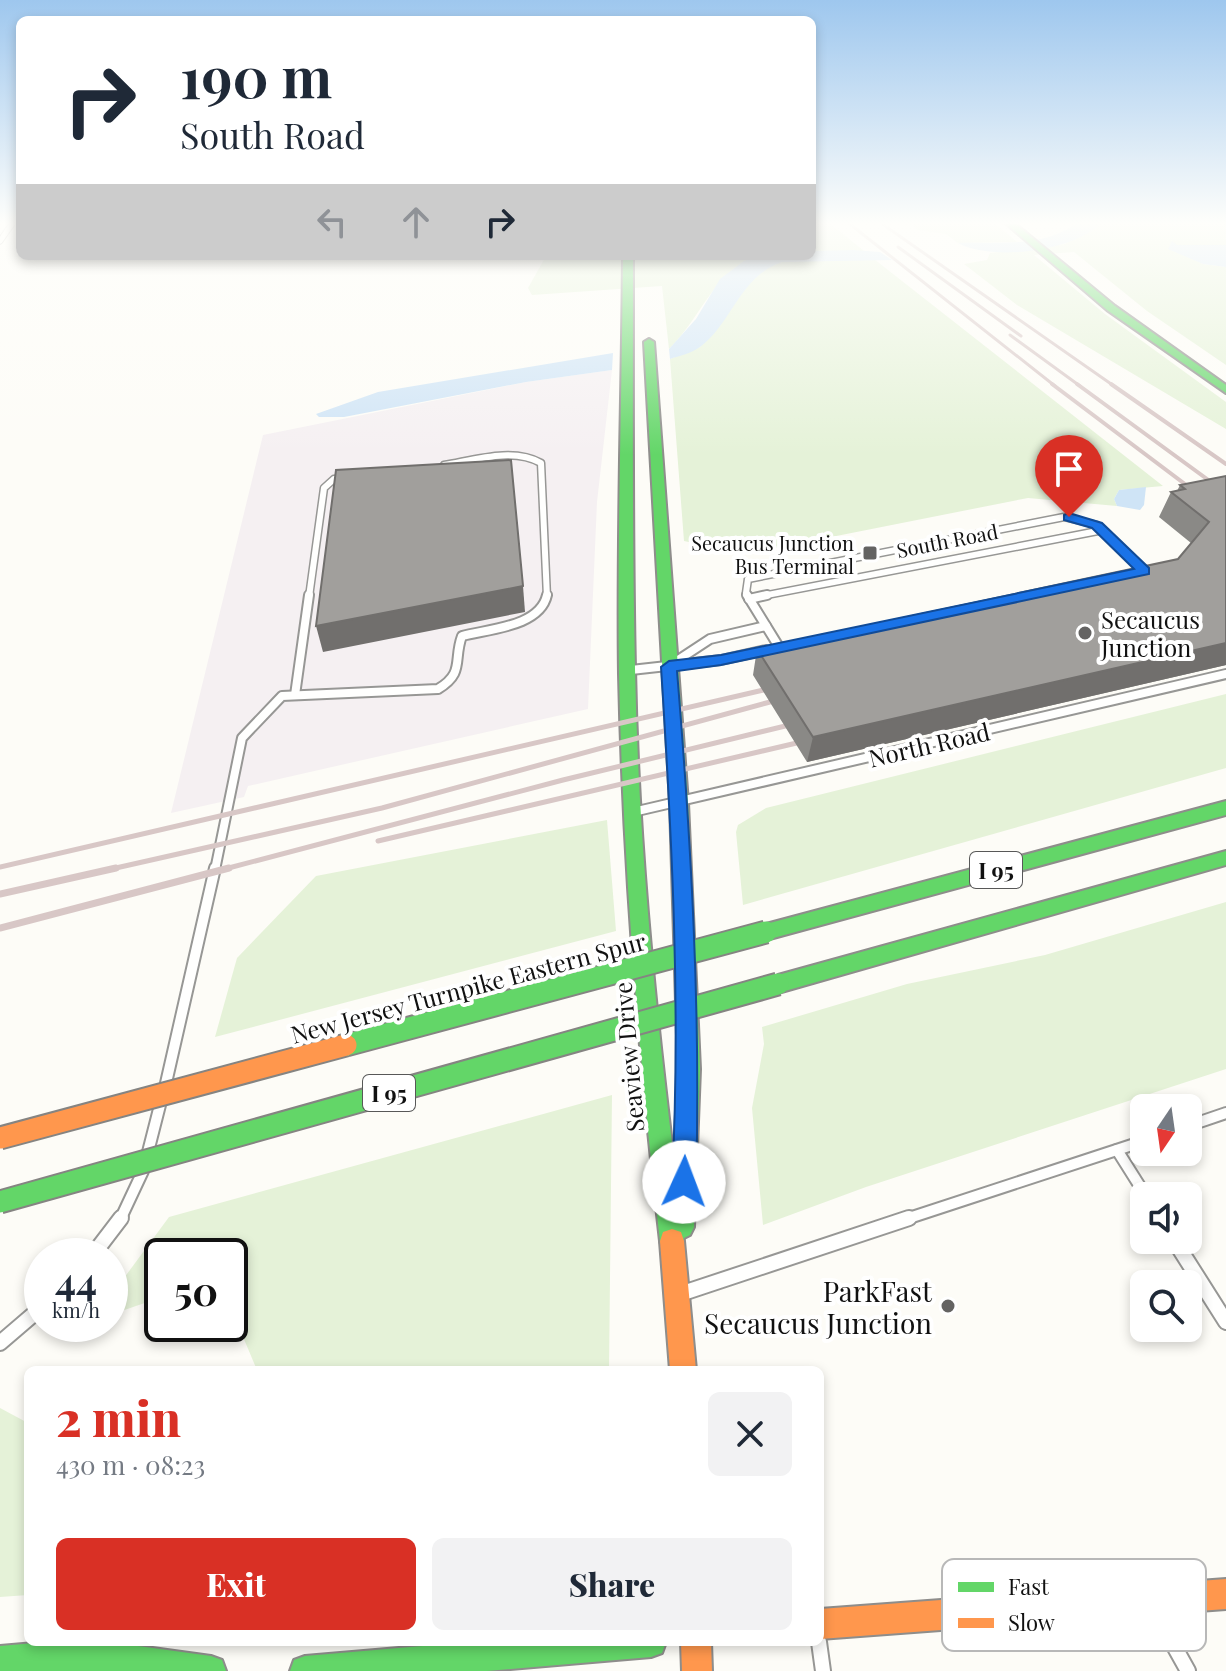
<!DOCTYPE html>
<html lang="en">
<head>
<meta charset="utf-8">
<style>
  body { margin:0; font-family:"Playfair Display",serif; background:#f2f2f3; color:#1f2937; height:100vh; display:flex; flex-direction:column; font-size:30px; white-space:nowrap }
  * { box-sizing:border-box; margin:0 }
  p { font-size:26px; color:#747a83 }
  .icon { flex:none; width:44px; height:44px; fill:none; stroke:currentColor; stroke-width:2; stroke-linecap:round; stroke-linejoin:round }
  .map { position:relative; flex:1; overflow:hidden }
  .panel { position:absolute; left:24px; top:1366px; width:800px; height:280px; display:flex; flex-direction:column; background:#fff; border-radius:12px; box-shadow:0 4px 12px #0003 }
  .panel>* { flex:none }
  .guide { position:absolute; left:16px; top:16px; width:800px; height:244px; border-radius:12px; box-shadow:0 4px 12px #0003; background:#fff; color:#1f2937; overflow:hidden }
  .needle { width:52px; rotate:193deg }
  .controls { position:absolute; left:1130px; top:1094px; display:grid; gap:16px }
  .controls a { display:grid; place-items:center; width:72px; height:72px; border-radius:12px; background:#fff; box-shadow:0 4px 12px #0003; font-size:40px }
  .speed { position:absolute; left:24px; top:1238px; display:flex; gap:16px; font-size:40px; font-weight:700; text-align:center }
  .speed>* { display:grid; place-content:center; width:104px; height:104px; border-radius:50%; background:#fff; box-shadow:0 4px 12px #0003; line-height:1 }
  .speed small { font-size:20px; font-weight:400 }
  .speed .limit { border:4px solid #111; border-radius:12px; background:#fff; color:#111 }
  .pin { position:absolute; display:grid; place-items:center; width:68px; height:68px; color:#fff; margin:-82px -34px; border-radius:50% 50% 50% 0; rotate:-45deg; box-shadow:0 0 8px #0007 }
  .pin .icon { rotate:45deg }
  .me { position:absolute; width:88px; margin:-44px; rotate:2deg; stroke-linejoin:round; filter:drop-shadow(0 0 6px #0008) }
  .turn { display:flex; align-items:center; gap:28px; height:168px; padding:0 32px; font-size:36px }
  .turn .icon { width:104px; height:104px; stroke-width:2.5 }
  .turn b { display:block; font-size:56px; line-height:68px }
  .lanes { display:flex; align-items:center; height:76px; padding:0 32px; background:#0003; justify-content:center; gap:40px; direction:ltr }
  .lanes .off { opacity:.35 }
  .round { display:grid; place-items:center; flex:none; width:84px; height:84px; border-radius:12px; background:#f2f2f3 }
  .headline { display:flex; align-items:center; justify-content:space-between; height:136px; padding:0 32px }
  h1 { font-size:48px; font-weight:800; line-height:60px; color:#d93025 }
  .cta { display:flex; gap:16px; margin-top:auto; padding:16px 32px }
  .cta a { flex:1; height:92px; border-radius:12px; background:#d93025; color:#fff; font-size:32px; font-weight:800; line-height:92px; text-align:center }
  .cta a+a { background:#f2f2f3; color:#1f2937 }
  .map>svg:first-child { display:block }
  .industrial { fill:#f5f0f2 }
  .green { fill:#e5f2d8 }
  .water { fill:#cfe4f6 }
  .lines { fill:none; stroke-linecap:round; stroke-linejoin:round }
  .lane-far4-casing { stroke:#979795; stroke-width:7 }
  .lane-far3-casing { stroke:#979795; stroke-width:9 }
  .lane-far2-casing { stroke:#979795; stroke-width:12 }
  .lane-far1-casing { stroke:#979795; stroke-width:14 }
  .lane-casing { stroke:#979795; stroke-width:18 }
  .fast-casing { stroke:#8e8d8b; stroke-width:4 }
  .slow-casing { stroke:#8e8d8b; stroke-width:4 }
  .lane-far4 { stroke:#fffffe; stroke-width:5 }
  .lane-far3 { stroke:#fffffe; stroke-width:6 }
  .lane-far2 { stroke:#fffffe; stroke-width:8 }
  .lane-far1 { stroke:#fffffe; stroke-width:10 }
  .lane { stroke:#fffffe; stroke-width:14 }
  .fast { fill:#63d668; fill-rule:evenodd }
  .slow { fill:#ff974d; fill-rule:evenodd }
  .rail-far3 { stroke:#d8c7c6; stroke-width:3 }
  .rail-far2 { stroke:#d8c7c6; stroke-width:4 }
  .rail-far1 { stroke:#d8c7c6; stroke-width:5 }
  .rail { stroke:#d8c7c6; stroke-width:7 }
  .fast-bridge-casing { stroke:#858482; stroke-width:25; stroke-linecap:butt }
  .slow-bridge-casing { stroke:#858482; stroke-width:25; stroke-linecap:butt }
  .fast-bridge { stroke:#63d668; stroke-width:21 }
  .slow-bridge { stroke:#ff974d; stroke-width:21 }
  .wall { fill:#8a8986 }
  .shaded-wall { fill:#716f6d }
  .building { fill:#a19f9c; stroke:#716f6d; stroke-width:2 }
  .route { fill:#1a73e8; stroke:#114b97; stroke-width:2 }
  .poi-dot { fill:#646362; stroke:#fff; stroke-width:3 }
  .labels { text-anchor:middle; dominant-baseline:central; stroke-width:8; stroke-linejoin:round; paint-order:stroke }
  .far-street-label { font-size:20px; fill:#111; stroke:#fff }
  .far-poi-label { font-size:20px; fill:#111; stroke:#fff; text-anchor:end }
  .shield { fill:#fff; stroke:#585858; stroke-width:2 }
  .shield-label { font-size:22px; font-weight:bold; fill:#111 }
  .poi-label { font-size:24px; fill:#111; stroke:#fff; text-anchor:start }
  .street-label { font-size:24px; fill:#111; stroke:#fff }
  .near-poi-label { font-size:28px; fill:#111; stroke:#fff; text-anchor:end }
  .key { fill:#fff; stroke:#b8b8b8; stroke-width:2 }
  .key-label { font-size:22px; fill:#111 }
</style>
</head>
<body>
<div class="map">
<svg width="1226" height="1671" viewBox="0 0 1226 1671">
  <rect width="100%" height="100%" fill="#fdfcf7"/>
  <polygon class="industrial" points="612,370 597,502 588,709 248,786 244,797 171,813 263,435 526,382"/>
  <g class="green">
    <polygon points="812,221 827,221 864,251 812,251"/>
    <polygon points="906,221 992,221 1017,242 958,243 946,234 918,230"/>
    <polygon points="1103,221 1226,221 1226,245 1177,245 1169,248 1203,264 1226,267 1226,365 1147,311 1074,252 1034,255 1105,314 1226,402 1226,429 1017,305 964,264 987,260 990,253 1065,244"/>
    <path d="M546,256H757C713,272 701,318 669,349L662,286L532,295L528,288Z"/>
    <polygon points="874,259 1163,486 1119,490 1114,499 1117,506 1028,498 745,554 684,541 670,359 700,347 751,280 766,268 782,262"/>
    <polygon points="1226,694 1226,768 743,905 736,832 738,825 766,808"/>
    <polygon points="607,820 616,931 215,1037 237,958 316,876"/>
    <polygon points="1226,902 1226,1069 866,1187 763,1225 752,1108 764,1044 762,1027 907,984 1045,955"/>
    <polygon points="612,1095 609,1370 257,1370 238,1325 230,1320 230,1256 162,1256 162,1297 110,1315 110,1297 169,1217"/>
    <polygon points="0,1408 28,1423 28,1595 0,1597"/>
  </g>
  <g class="water">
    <path d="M1079,221H1103C1078,251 992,262 958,243C997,242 1048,248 1079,221Z"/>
    <polygon points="1172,241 1177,245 1226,245 1226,267 1203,264 1168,249"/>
    <path d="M853,250L880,252L892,260L782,262C739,277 733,322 700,347C692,353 679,356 670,359L669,349L696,319L720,279L744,261L757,256H812V251Z"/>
    <polygon points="613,353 612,370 526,382 344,417 319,417 316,414 378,392"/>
    <polygon points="1146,487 1144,505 1140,510 1117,506 1114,499 1119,490"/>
  </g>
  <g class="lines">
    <defs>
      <polyline id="lane-far4" points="0,241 14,221"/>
      <g id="lane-far3">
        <path d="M444,465C474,460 513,447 541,463L547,597"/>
        <polyline points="309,597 324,488 334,479 346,478"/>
        <polyline points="749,597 746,593 748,579 1064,517 1097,525 1144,571 1141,572"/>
        <polyline points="757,597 1103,530"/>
      </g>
      <g id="lane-far2">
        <polyline points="747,595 779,647"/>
        <polyline points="749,599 767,595"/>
        <polyline points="675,662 710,639 766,626"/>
        <polyline points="631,670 721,660 766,650"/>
        <polyline points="295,695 309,595"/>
        <polyline points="633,812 1226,674"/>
        <path d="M215,870L242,738L282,696L438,689C465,673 453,660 462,636C488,629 540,627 547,595"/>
      </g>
      <g id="lane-far1">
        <polyline points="166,1083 215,868"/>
        <polyline points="1188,1126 1226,1113"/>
        <polyline points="1117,1150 1146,1196"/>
        <polyline points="148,1152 160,1105"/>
        <polyline points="120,1220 143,1171"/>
        <polyline points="903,1220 1144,1141"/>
      </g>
      <g id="lane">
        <polyline points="1174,1240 1226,1322"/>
        <polyline points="92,1256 121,1218"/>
        <polyline points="683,1293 909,1218"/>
        <polyline points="0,1343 42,1307"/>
        <polyline points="1154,1610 1188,1671"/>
        <polyline points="819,1642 823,1671"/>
      </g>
      <g id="fast">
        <polygon points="1003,221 1012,221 1115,306 1226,385 1226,393 1107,310"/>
        <path d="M623,256H633C633,394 632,532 635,669C638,833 654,997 674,1160L678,1069L670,803L644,342L649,339L654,342L688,803L700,1069L694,1227L690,1235L684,1238L681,1250L672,1253L663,1250L660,1241C638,1052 623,863 619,674C617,535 622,395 623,256Z"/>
        <polygon points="1226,801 1226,815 766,940 759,938 756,932 759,926 766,924"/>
        <polygon points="1226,851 1226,865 778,993 771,990 768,984 771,978 778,975"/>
        <polygon points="46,1642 109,1642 211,1656 222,1660 226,1671 0,1671 0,1646"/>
        <polygon points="469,1642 666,1642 662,1653 651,1657 487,1671 290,1671 294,1660 305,1656"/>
      </g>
      <g id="slow">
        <polygon points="672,1229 681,1232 684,1241 696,1370 670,1370 660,1241 663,1232"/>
        <polygon points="1226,1579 1226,1609 820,1639 820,1609"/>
        <polygon points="681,1642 711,1642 712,1671 682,1671"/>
      </g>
    </defs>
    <use href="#lane-far4" class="lane-far4-casing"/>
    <use href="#lane-far3" class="lane-far3-casing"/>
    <use href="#lane-far2" class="lane-far2-casing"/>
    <use href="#lane-far1" class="lane-far1-casing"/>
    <use href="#lane" class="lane-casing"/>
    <use href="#fast" class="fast-casing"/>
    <use href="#slow" class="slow-casing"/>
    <use href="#lane-far4" class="lane-far4"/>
    <use href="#lane-far3" class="lane-far3"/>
    <use href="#lane-far2" class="lane-far2"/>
    <use href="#lane-far1" class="lane-far1"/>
    <use href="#lane" class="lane"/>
    <use href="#fast" class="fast"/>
    <use href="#slow" class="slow"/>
    <g class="rail-far3">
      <polyline points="846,221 1055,386"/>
      <polyline points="878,221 1114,386"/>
      <polyline points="898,247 1021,336"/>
      <polyline points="1010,335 1080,386"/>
    </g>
    <g class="rail-far2">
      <polyline points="1052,384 1226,515"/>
      <polyline points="1077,384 1226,493"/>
      <polyline points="1111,384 1226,464"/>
    </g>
    <g class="rail-far1">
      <polyline points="378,841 818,738"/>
      <polyline points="0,867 785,685"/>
      <polyline points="107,870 382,808 770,702"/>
      <polyline points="221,870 563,780 806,721"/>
    </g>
    <g class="rail">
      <polyline points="0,894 116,868"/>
      <polyline points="0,928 229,868"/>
    </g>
    <defs>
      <g id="fast-bridge">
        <polyline points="346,1045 766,932"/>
        <polyline points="0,1202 778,984"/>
      </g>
      <polyline id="slow-bridge" points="0,1138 346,1045"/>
    </defs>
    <use href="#fast-bridge" class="fast-bridge-casing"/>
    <use href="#slow-bridge" class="slow-bridge-casing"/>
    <use href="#fast-bridge" class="fast-bridge"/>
    <use href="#slow-bridge" class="slow-bridge"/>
  </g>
  <polygon class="wall" points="1226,476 1226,665 807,762 753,675 757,649 1178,559 1191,543 1159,517 1171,492 1177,491 1180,485"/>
  <g class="shaded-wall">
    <polygon points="523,586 525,612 323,652 316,626"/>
    <polygon points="1226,643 1226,665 807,762 813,737"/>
  </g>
  <g class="building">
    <polygon points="511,460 523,586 316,626 336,470"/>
    <polygon points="1226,476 1226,643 813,737 757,649 1178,559 1209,522 1171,492 1185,489 1180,485"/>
  </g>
  <linearGradient id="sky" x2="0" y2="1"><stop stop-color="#9ec7ee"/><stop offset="0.49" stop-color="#fefefb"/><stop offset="1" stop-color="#fefefb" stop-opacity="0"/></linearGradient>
  <rect width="1226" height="455" fill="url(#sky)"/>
  <path class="route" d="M1069,513L1102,523L1149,568V574L721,665L677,671C691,841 701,1011 696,1182L692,1190L684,1193L676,1190L672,1182C681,1010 672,838 661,667L669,661L721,655L1134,569L1092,528L1064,520V515Z"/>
  <g class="poi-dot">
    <rect x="862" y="545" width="16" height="16" rx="4"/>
    <circle cx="1085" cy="633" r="8"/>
    <circle cx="948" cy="1306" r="8"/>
  </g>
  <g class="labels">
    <g class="far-street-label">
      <text transform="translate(947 540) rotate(-11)">South Road</text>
    </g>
    <g class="far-poi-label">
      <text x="854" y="542">Secaucus Junction<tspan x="854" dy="23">Bus Terminal</tspan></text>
    </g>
    <g class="shield">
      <rect x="970" y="852" width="52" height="36" rx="6"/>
      <rect x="363" y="1075" width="52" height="36" rx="6"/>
    </g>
    <g class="shield-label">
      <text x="996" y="870">I 95</text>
      <text x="389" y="1093">I 95</text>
    </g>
    <g class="poi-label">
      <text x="1101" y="619">Secaucus<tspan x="1101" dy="28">Junction</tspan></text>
    </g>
    <g class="street-label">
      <text transform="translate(929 744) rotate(-13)">North Road</text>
      <text transform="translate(468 987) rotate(-15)">New Jersey Turnpike Eastern Spur</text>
      <text transform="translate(628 1057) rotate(-95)">Seaview Drive</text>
    </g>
    <g class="near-poi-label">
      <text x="932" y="1290">ParkFast<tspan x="932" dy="32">Secaucus Junction</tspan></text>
    </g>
  </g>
  <rect x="942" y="1559" width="264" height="92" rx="12" class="key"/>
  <rect x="958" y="1582" width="36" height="10" fill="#63d668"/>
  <rect x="958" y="1618" width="36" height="10" fill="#ff974d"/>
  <g class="key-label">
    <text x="1008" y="1595">Fast</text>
    <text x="1008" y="1631">Slow</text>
  </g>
</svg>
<div class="controls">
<a><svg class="needle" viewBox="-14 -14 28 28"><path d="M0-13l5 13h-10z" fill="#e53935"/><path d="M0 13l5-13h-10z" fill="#747a83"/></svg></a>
<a><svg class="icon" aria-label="sound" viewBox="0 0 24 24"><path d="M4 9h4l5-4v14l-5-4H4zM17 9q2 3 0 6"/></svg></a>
<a><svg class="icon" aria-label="search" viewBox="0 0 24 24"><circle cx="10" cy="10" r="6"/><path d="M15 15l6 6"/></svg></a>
</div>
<div class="speed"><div>44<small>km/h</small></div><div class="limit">50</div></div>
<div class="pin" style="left:1069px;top:517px;background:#d93025"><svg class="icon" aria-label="arrive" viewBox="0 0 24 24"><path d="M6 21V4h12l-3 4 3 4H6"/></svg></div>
<svg class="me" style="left:684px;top:1182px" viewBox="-20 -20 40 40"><circle r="19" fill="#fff"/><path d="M0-13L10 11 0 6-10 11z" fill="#1a73e8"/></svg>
<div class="guide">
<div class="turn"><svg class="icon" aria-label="right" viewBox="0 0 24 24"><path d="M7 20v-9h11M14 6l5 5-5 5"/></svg><div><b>190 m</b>South Road</div></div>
<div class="lanes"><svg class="icon off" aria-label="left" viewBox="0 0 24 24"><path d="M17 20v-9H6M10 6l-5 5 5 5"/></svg><svg class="icon off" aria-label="ahead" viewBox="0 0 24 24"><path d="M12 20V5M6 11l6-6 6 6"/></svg><svg class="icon" aria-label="right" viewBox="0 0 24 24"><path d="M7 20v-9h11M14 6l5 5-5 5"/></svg></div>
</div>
<section class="panel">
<div class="headline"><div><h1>2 min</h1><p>430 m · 08:23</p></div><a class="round"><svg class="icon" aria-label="close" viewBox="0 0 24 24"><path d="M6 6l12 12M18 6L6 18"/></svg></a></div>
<div class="cta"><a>Exit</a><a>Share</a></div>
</section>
</div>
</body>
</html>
